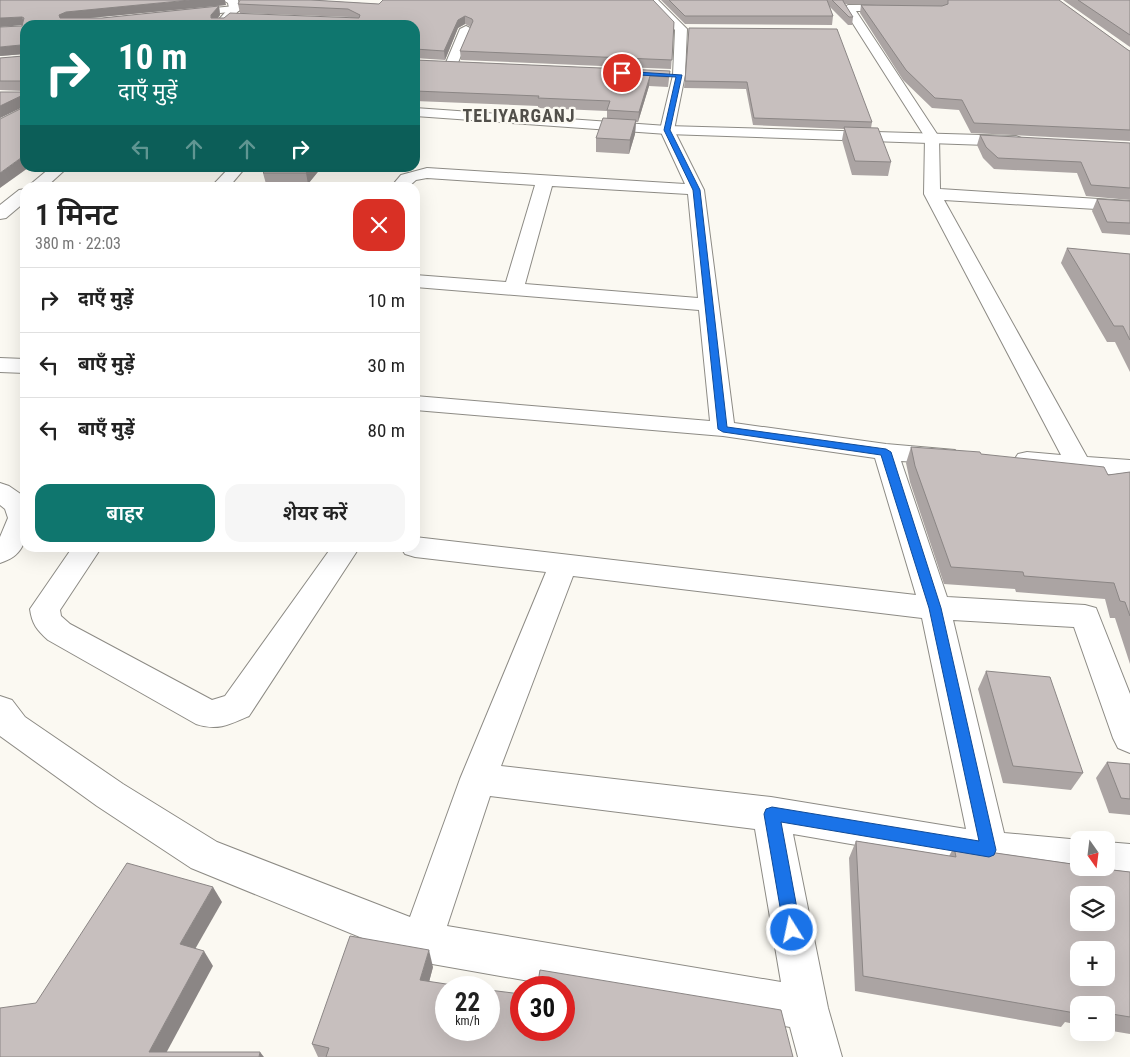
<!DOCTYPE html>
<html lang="hi">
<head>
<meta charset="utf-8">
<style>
  body { margin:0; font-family:"Roboto Condensed","Noto Sans Devanagari",sans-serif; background:#f6f6f6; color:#222; height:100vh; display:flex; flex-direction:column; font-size:19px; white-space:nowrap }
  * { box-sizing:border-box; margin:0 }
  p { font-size:16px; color:#767676 }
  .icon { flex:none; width:28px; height:28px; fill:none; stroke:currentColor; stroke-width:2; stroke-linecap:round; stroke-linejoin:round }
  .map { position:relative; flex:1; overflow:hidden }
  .details { position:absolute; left:20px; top:182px; width:400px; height:370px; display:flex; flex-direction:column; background:#fff; border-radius:15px; box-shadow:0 5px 20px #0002 }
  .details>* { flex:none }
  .banner { position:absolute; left:20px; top:20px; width:400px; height:152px; border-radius:15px; box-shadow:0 5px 20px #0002; background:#0f766e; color:#fff; overflow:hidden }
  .needle { width:32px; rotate:166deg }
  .buttons { position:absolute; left:1070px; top:831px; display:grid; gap:10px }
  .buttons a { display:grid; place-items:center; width:45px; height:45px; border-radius:10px; background:#fff; box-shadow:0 5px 20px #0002; font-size:25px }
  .speed { position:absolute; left:435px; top:976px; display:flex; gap:10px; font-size:25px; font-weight:700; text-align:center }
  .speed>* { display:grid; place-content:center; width:65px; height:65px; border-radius:50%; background:#fff; box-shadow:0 5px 20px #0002; line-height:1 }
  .speed small { font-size:12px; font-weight:400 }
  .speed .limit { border:8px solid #d22; background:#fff; color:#111 }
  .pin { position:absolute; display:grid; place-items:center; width:42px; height:42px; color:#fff; margin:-21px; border:2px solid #fff; border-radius:50%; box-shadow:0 1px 5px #0007 }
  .me { position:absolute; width:55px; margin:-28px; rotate:350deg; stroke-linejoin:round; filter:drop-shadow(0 0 4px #0008) }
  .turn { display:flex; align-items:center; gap:18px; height:105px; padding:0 15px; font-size:22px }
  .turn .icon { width:65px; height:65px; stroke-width:2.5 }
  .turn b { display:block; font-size:35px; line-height:42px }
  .lanes { display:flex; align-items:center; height:48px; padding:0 15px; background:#0003; justify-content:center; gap:25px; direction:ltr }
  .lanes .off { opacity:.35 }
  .round { display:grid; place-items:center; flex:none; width:52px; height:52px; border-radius:15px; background:#f6f6f6 }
  .summary { display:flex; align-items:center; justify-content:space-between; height:85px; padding:0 15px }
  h1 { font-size:30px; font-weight:600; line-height:38px }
  .cta { display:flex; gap:10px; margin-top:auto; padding:10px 15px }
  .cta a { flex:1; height:58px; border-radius:15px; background:#0f766e; color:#fff; font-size:20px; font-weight:600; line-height:58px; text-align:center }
  .cta a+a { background:#f6f6f6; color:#222 }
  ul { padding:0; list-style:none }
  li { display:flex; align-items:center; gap:15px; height:65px; padding:0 15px; border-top:1px solid #e0e0e0 }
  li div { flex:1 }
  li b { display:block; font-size:19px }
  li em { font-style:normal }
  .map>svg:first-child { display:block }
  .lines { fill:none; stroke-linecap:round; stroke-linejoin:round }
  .minor-casing { stroke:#8d8b85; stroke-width:2 }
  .tertiary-casing { stroke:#8d8b85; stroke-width:2 }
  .minor { fill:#fff; fill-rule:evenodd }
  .tertiary { fill:#fff; fill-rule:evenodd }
  .wall { fill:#aba4a3 }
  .shaded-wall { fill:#8b8685 }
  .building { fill:#c7bfbe; stroke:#8b8685; fill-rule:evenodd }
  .route { fill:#1a73e8; stroke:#114b97 }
  .labels { text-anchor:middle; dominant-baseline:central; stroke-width:4.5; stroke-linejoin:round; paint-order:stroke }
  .far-district-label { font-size:18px; font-weight:bold; letter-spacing:1px; fill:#514f4a; stroke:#fbf9f2 }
</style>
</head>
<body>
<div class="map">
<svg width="1130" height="1057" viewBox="0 0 1130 1057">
  <rect width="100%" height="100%" fill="#fbf9f2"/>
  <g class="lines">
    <defs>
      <g id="minor">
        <path d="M647,0H658L687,29L685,75L674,130L704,190L734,423L886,444L955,450L959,456L955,462L946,464L901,461L947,597L1085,605L1096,608L1130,694V753L1118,748L1113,738L1074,627L953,620L1004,833L1081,840H1079V868H1106V842L1130,844V880L1106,878L1093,873L1091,870L1079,875L989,868L793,834L828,1008L842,1057H798L790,1027L421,962L191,868L97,806L0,736V696L12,700L25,717L123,784L217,842L410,917L460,779L546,572L415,557L405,554L401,548H415V537L916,595L875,458L723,436L415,410V396L710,421L699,310L415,287V275L506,282L535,185L427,178L416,180L407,188H390L401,175L427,168L685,184L660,130L673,75L675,30ZM552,186L688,194L698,298L525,284ZM573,576L922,618L966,829L771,797L501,766ZM490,796L755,829L781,982L447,926Z"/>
        <polygon points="848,5 899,5 904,8 899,11 856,11 939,137 940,189 1130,201 1130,211 944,200 1087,457 1130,460 1130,476 1027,468 1018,466 1014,460 1018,454 1027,452 1061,455 924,194 925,137 843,8"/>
        <polygon points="235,6 240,9 239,11 182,17 177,14 182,11"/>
        <polygon points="466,26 472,29 457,65 451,69 447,68 445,65 460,29"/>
        <polygon points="229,168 245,168 228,188 210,188"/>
        <polygon points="0,358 25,359 25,373 0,372"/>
        <path d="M0,483L9,486L25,497C25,525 34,553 0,563V537L8,518L5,509L0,505Z"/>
        <path d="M72,548H101L60,610L61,616L70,624L212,700L225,696L331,548H359L249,716C229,725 217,731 196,724L48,640C37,630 32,624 30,609Z"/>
      </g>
      <g id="tertiary">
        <polygon points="223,0 238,0 240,9 226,25 214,25 229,8 228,3"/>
        <polygon points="415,108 667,126 1016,136 1021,138 1024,141 1021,144 1016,146 667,134 415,116"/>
        <polygon points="50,168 67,168 45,188 26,188"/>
        <polygon points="25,189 25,202 6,218 0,219 0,205 19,190"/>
      </g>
    </defs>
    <use href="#minor" class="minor-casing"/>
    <use href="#tertiary" class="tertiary-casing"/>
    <use href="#minor" class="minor"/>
    <use href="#tertiary" class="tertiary"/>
  </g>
  <g class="wall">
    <polygon points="0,0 226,5 88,18 102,18 219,6 220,15 218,18 351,18 349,17 240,13 238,4 312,0 674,22 671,69 461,60 460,51 471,27 465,24 458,28 445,60 415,58 415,25 25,25 25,168 22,107 0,118 0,92 23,92 23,91 0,90 0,58 23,56 23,54 0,56 22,25"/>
    <polygon points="661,0 1059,0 1128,50 1130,51 1130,141 971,133 959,110 932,108 903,80 860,13 861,5 877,5 845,4 853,17 852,25 848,25 830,7 833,16 832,25 685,24"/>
    <polygon points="1063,0 1130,0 1130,47"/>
    <polygon points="689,28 872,122 871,128 891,162 888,176 852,175 842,140 844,129 753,125 746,89 684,88"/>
    <polygon points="415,60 670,71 668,87 649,86 638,122 636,122 635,134 629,154 596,152 596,138 607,118 607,111 538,108 538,106 415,101"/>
    <polygon points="980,135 1130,143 1130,200 1086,196 1077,173 994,169 983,158 977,145"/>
    <polygon points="321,168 308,184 266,184 263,173"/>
    <polygon points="1097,199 1130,201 1130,235 1102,233 1092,211"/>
    <polygon points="1067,248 1130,254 1130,372 1115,342 1107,342 1061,263"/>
    <polygon points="911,447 981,454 1108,475 1130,472 1130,664 1115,618 1110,618 1105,599 1016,592 1015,589 944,584 910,482 906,463"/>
    <polygon points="986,671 1083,773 1071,790 1003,783 978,689"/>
    <polygon points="1107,762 1130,764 1130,815 1109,813 1096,778"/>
    <polygon points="856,841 949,856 954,847 1130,872 1130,1034 1106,1030 1106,1005 1079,1005 1079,1025 1065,1022 1061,1027 855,991 849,858"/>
    <polygon points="433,967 429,982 793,1057 318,1057 312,1044"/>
  </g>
  <g class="shaded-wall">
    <polygon points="190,0 225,0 226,5 69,20 62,23 59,15 66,12"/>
    <polygon points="219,6 220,15 212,25 211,15"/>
    <polygon points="465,16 465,24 458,28 445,60 444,51 458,20"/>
    <polygon points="22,17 25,25 0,27 0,18"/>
    <polygon points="21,45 25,54 0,56 0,47"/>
    <polygon points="650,76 649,86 638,122 639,112"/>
    <polygon points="23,95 25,106 0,118 0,106"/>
    <polygon points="636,120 635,134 629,154 630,140"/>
    <polygon points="25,155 25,168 28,168 0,188 0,173"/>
    <polygon points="310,168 321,168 308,184 306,173"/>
    <polygon points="213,887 222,902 190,958 180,944"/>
    <polygon points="429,950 433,967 425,997 420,980"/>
    <polygon points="204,951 213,966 164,1057 149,1052"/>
    <polygon points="260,1052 264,1057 259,1057"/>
  </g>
  <g class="building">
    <polygon points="0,0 190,0 66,12 59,15 60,18 102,18 219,6 211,15 211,18 224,18 230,13 359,18 360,15 348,9 238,4 240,0 311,0 379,4 383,0 653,0 674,22 672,60 460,51 473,21 472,19 465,16 458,20 444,51 415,49 415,25 25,25 25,155 0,173 0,119 22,108 23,95 0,106 0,92 23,92 23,83 21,81 0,81 0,58 23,56 24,47 21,45 0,47 0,27 22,26 24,18 22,17 0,18"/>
    <polygon points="669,0 827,0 833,16 685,16"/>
    <polygon points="832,0 843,0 843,1 853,17 849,17"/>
    <polygon points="948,0 1059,0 1128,50 1130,51 1130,130 974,123 962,100 935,98 906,70 861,5 942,6 948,4"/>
    <polygon points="1078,0 1130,0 1130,35"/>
    <polygon points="689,28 837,29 872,122 754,118 747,82 685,81"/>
    <polygon points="415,60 670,71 669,77 650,76 639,112 607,110 610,101 538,98 539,96 415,91"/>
    <polygon points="603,118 636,120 630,140 596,138"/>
    <polygon points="844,127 878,128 891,162 855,161"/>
    <polygon points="980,135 1130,143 1130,188 1091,185 1081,162 998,158 986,147"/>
    <polygon points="268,168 310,168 306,173 263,173"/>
    <polygon points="1097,199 1130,201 1130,223 1107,222"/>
    <polygon points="1067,248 1130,254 1130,340 1123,326 1114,326"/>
    <polygon points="911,447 980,452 981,454 1104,467 1108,475 1130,472 1130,616 1125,602 1120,601 1114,583 1024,576 1023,572 951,567 915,466"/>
    <polygon points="986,671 1050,677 1083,773 1013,766"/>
    <polygon points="1107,762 1130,764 1130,799 1121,798"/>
    <path d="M856,841L956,857L954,847L1079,865V868H1095L1130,872V1017L1106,1013V1005H1079V1008H1074L1075,1013L863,976ZM1079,895H1106V922H1079ZM1079,950H1106V978H1079Z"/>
    <polygon points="127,863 213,887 180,944 204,951 149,1052 260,1052 259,1057 0,1057 0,1008 36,1003"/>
    <polygon points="350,936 429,950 420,980 472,988 446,988 446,1030 489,1030 489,990 521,994 521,1030 564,1030 564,988 537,988 540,970 781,1010 793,1057 326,1057 329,1048 312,1044"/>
  </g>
  <polygon class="route" points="622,71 682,75 670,130 700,190 727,427 886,449 891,452 941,608 996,850 994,855 989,857 781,822 801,930 798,936 792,939 787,936 784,930 764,814 766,809 772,807 979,841 929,608 881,455 723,432 718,429 693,190 664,130 676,77 620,74"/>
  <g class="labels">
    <g class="far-district-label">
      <text x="519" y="115">TELIYARGANJ</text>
    </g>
  </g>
</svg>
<div class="buttons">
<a><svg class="needle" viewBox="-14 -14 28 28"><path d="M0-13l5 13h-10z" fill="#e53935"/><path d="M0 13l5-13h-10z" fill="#767676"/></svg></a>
<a><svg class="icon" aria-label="layers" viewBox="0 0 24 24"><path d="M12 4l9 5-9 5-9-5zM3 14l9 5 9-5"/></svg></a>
<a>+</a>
<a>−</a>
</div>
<div class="speed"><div>22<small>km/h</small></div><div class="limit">30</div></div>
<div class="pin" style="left:622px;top:73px;background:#d93025"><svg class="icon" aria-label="arrive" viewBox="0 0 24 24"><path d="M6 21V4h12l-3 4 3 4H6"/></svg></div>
<svg class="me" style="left:792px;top:930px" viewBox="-20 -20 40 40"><circle r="17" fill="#1a73e8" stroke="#fff" stroke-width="3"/><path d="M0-11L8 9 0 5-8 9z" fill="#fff"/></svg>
<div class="banner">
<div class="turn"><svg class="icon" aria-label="right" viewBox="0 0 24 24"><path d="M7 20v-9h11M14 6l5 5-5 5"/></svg><div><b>10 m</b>दाएँ मुड़ें</div></div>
<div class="lanes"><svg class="icon off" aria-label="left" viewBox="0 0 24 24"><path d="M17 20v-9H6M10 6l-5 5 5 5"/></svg><svg class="icon off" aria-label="ahead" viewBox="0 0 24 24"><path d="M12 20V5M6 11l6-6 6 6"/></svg><svg class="icon off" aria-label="ahead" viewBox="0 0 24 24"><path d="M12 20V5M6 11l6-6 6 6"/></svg><svg class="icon" aria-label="right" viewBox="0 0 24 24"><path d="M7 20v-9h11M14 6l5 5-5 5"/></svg></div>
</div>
<section class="details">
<div class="summary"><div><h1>1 मिनट</h1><p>380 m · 22:03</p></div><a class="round" style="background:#d93025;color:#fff"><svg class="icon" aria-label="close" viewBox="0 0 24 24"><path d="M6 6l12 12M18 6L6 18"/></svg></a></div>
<ul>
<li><svg class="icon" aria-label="right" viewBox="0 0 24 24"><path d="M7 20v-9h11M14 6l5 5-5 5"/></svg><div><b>दाएँ मुड़ें</b></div><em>10 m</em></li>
<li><svg class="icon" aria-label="left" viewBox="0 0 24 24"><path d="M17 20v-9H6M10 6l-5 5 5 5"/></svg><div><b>बाएँ मुड़ें</b></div><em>30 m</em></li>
<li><svg class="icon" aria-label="left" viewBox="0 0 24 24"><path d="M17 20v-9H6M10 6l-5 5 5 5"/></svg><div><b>बाएँ मुड़ें</b></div><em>80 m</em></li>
</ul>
<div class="cta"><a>बाहर</a><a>शेयर करें</a></div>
</section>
</div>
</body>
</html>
